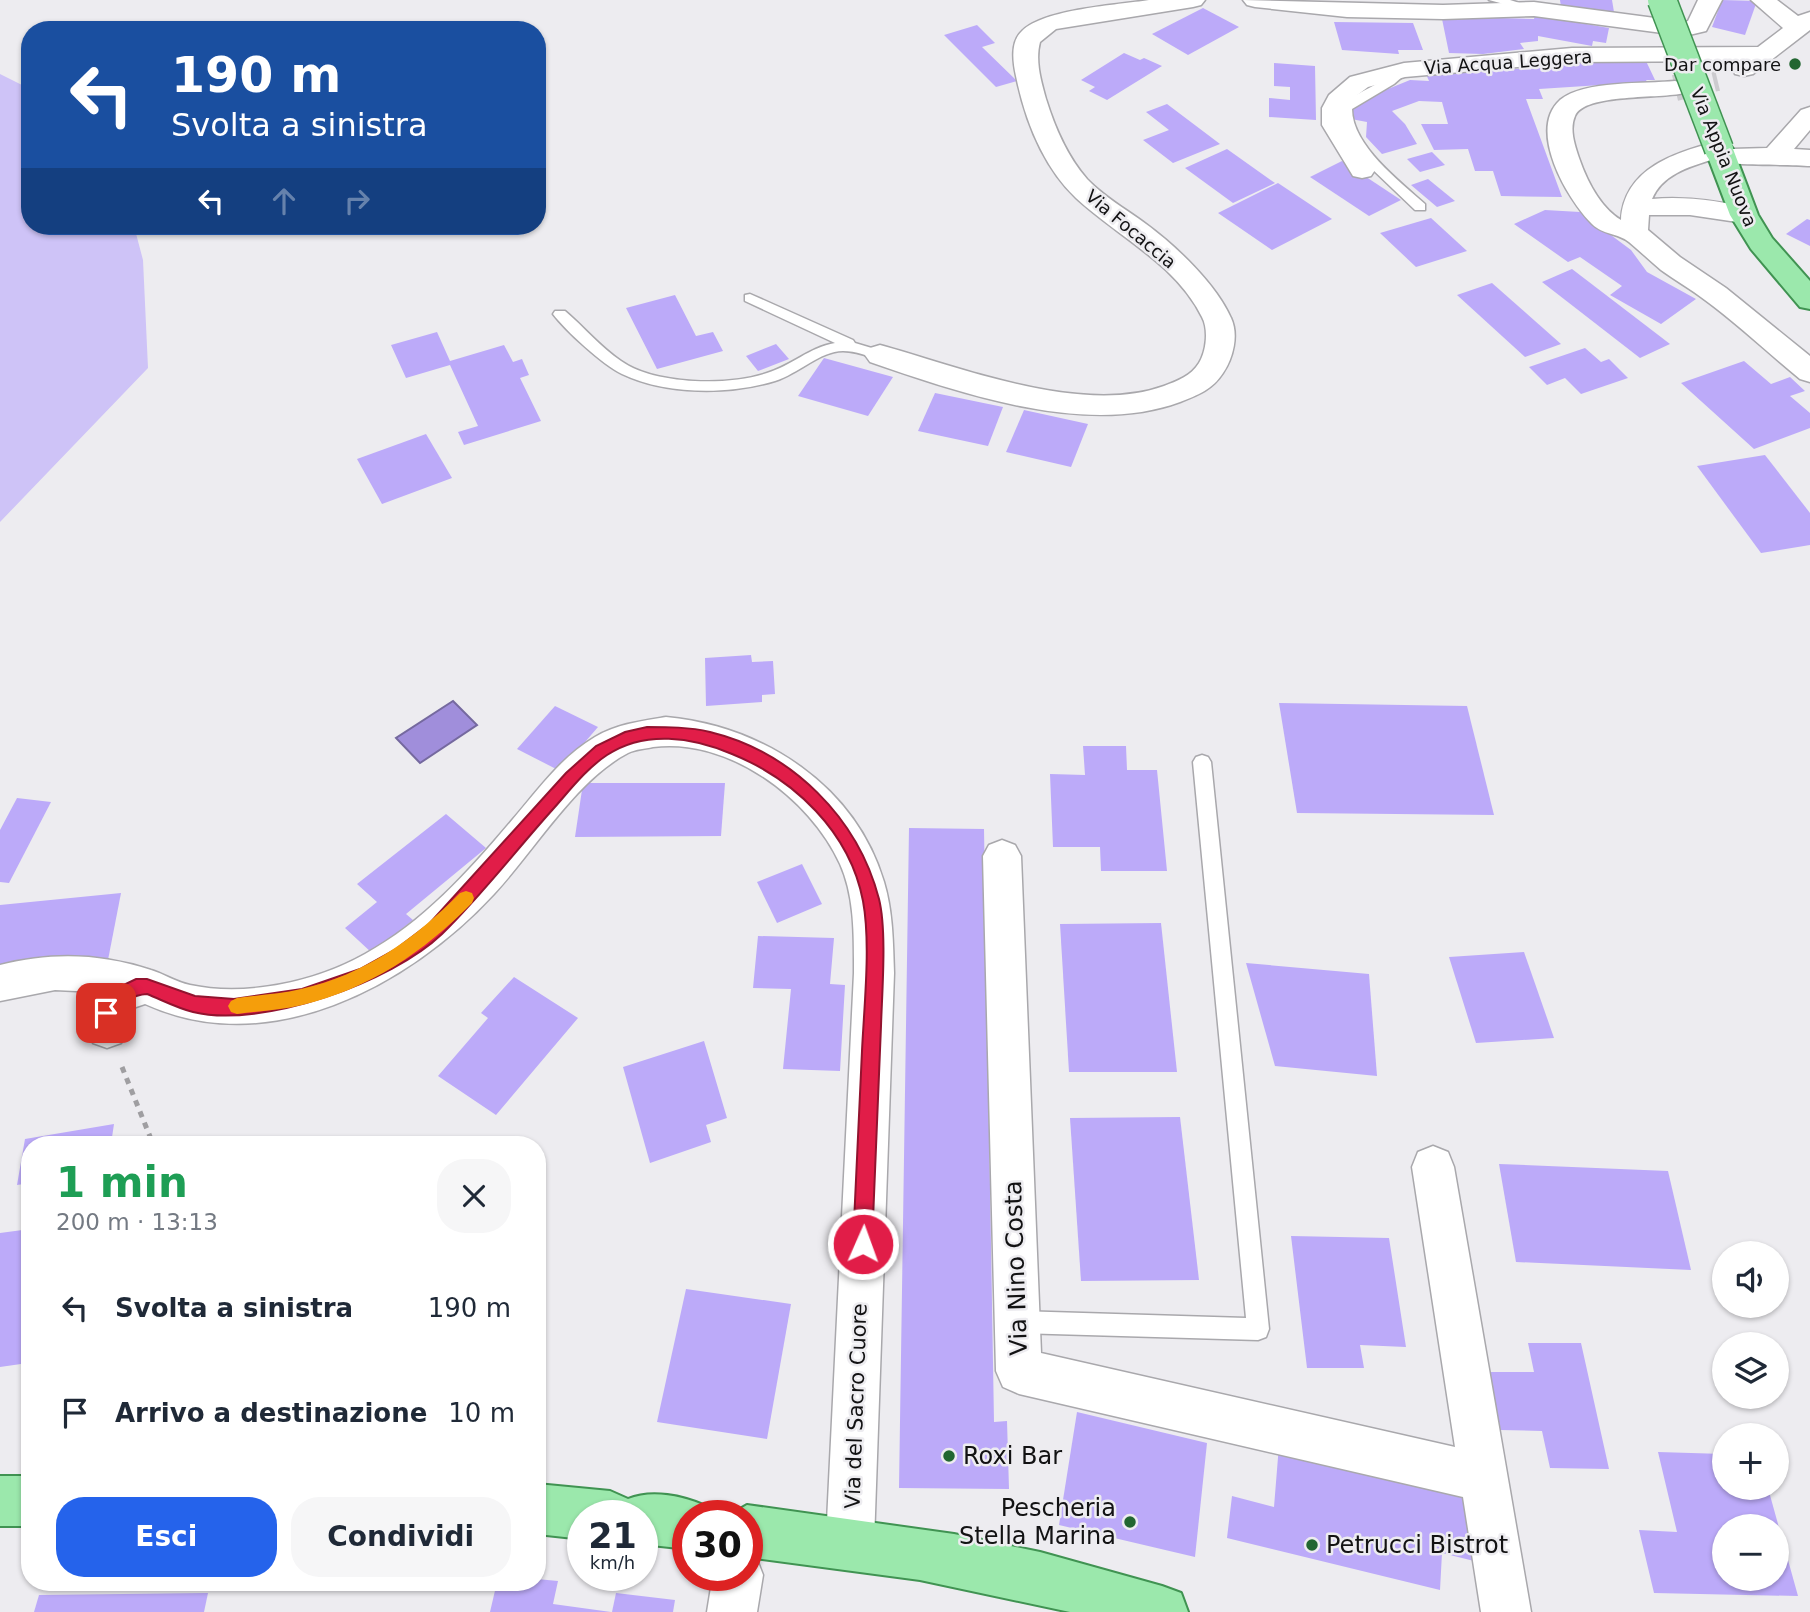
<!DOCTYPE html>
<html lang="it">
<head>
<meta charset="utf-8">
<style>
  body { margin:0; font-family:"DejaVu Sans",sans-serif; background:#f6f6f7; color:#1f2937; height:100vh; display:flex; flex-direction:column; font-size:26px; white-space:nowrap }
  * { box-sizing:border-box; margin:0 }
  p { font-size:23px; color:#747a83 }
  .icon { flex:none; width:38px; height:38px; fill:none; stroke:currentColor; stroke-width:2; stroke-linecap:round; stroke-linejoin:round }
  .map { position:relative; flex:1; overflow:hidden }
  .side { position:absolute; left:21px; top:1136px; width:525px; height:455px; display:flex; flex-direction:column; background:#fff; border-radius:28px; box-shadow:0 2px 5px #0004 }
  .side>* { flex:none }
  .top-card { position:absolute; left:21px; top:21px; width:525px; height:214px; border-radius:28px; box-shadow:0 2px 5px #0004; background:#1a4fa0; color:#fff; overflow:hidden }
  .tools { position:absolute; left:1712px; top:1241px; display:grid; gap:14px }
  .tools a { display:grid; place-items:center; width:77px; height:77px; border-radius:50%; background:#fff; box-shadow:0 2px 5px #0004; font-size:35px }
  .speed { position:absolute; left:567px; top:1500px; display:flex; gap:14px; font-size:35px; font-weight:700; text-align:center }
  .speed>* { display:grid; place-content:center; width:91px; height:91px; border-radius:50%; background:#fff; box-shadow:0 2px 5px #0004; line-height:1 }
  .speed small { font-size:18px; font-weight:400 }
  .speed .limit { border:10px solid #d22; background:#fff; color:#111 }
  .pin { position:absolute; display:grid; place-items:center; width:60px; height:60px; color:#fff; margin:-30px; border-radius:14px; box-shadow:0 4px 10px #0006 }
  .me { position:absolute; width:77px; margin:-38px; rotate:2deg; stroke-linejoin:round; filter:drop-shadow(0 0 5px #0008) }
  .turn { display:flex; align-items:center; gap:24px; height:147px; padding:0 35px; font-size:32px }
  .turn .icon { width:91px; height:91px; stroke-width:2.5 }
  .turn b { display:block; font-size:49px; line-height:60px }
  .lanes { display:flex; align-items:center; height:66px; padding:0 35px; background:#0003; justify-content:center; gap:35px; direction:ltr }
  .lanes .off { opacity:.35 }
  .round { display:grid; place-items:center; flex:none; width:74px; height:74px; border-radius:28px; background:#f6f6f7 }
  .head { display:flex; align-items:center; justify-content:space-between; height:119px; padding:0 35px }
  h1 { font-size:42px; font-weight:700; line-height:52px; color:#1e9e55 }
  .action { display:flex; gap:14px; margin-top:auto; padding:14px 35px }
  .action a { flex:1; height:80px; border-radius:28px; background:#2563eb; color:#fff; font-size:28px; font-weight:700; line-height:80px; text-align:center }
  .action a+a { background:#f6f6f7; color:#1f2937 }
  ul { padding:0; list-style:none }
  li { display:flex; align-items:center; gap:21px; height:105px; padding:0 35px }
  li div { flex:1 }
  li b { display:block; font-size:26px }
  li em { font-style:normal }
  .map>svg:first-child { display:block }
  .green { fill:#cec3f7 }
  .water { fill:#a08edb; stroke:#75699f; stroke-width:2 }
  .building { fill:#bcaaf9; fill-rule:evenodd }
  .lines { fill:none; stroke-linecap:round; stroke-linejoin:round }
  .street-tunnel { stroke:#cccbcf; stroke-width:26; stroke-dasharray:26 13; stroke-linecap:butt }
  .lane-casing { stroke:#a9a8ac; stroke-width:3 }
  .street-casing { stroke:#a9a8ac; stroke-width:3 }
  .primary-casing { stroke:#409352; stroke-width:4 }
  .path { stroke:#9f9ea1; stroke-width:5; stroke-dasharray:6 6; stroke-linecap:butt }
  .lane { fill:#fff; fill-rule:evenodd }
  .street { fill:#fff; fill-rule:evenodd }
  .primary { fill:#9be8ac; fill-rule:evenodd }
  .primary-bridge-casing { stroke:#409352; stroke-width:31; stroke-linecap:butt }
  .primary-bridge { stroke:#9be8ac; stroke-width:28 }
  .route { fill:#e11d48; stroke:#92132f; stroke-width:2 }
  .slow { fill:#f59e0b }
  .poi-dot { fill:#226631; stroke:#edecf0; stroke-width:2.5 }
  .labels { text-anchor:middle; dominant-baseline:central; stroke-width:5; stroke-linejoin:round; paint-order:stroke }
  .far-street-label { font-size:18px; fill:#121213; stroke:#edecf0 }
  .far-poi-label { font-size:18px; fill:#121213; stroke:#edecf0; text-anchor:end }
  .street-label { font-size:21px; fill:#121213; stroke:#edecf0 }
  .near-street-label { font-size:24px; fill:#121213; stroke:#edecf0 }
  .near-poi-label { font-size:24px; fill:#121213; stroke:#edecf0; text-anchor:start }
</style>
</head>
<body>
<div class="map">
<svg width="1810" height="1612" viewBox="0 0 1810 1612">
  <rect width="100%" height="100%" fill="#edecf0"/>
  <polygon class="green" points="0,74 30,89 30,226 134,226 143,260 148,368 0,522"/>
  <polygon class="water" points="453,701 477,725 420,763 396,738"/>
  <g class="building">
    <polygon points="1560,0 1612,0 1614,12 1561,7"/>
    <polygon points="1722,0 1757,1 1745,35 1712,27"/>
    <polygon points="1203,8 1239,27 1188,55 1152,34"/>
    <polygon points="1535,15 1609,28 1606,43 1593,41 1592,46 1538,36 1538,41 1520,43 1524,49 1483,54 1449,53 1442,19 1465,17 1534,19"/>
    <polygon points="1334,22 1413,23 1423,50 1398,50 1399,54 1342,50"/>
    <polygon points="977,25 995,43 982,47 1017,81 996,87 944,35"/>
    <polygon points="1124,53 1140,60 1144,58 1162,66 1107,100 1089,91 1095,87 1081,80"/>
    <polygon points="1595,60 1646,61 1655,80 1646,80 1649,85 1601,85 1539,89 1543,99 1526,99 1562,197 1501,196 1493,171 1475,171 1468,149 1434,150 1421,124 1448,124 1442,102 1419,101 1392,111 1405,124 1417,144 1382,154 1366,137 1367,122 1351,119 1351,107 1361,100 1410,80 1429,81 1426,74 1529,68 1526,63"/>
    <polygon points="1274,63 1315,66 1316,120 1269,117 1269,98 1290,100 1290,87 1274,86"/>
    <polygon points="1167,104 1220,144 1173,163 1143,140 1169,130 1146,112"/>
    <polygon points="1227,149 1275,183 1233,203 1185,168"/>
    <polygon points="1432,152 1445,165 1420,172 1407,159"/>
    <polygon points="1342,161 1401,200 1369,216 1310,177"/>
    <polygon points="1428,179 1455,201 1437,207 1411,185"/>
    <polygon points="1278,183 1332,219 1272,250 1218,213"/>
    <polygon points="1545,210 1580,212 1631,250 1647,272 1696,299 1661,324 1610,295 1622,286 1580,257 1568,262 1514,224"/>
    <polygon points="1431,218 1467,251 1416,267 1380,233"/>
    <polygon points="1807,219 1810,220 1810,246 1786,234"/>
    <polygon points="1572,269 1670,344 1640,358 1542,282"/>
    <polygon points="1492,283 1561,344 1525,357 1457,295"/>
    <polygon points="675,295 696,336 713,332 723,351 657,369 626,308"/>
    <polygon points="437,332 450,361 504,345 513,362 522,359 529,375 520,378 541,421 464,445 458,432 478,426 450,365 406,378 391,345"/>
    <polygon points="776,344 789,359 758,371 746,356"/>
    <polygon points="1585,348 1601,362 1609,359 1628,378 1581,394 1565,378 1547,385 1529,367"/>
    <polygon points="824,358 893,377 868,416 798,396"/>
    <polygon points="1744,361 1771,384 1790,377 1805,391 1790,396 1810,413 1810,428 1754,449 1681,383"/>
    <polygon points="935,393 1003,407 988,446 918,431"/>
    <polygon points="1024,410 1088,424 1071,467 1006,452"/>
    <polygon points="426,434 452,478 382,504 357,459"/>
    <polygon points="1765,455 1810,513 1810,545 1761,553 1697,466"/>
    <polygon points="751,655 752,662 773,661 775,694 762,695 762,702 706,706 705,658"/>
    <polygon points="1279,703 1467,706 1494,815 1297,813"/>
    <polygon points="555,706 598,727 560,771 517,749"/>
    <polygon points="1083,746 1126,746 1127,770 1157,770 1167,871 1101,871 1100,847 1053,847 1050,774 1085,775"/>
    <polygon points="583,783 725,783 721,836 575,837"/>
    <polygon points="17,798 51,802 9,883 0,882 0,830"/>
    <polygon points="446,814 486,848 406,914 413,920 372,953 345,928 377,902 357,884"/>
    <polygon points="909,828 984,829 994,1422 1007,1421 1009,1489 899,1488"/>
    <polygon points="802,864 822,904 777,923 757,882"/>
    <polygon points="121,893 108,960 0,971 0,905"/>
    <polygon points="1161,923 1177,1072 1069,1072 1060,924"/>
    <polygon points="758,936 834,938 830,984 845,985 840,1071 783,1069 791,989 753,988"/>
    <polygon points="1524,952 1554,1038 1476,1043 1449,957"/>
    <polygon points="1246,963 1369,974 1377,1076 1275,1066"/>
    <polygon points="514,977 578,1018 496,1115 438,1076 488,1018 481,1013"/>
    <polygon points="704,1041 727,1118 706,1125 711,1142 650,1163 623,1067"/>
    <polygon points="1180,1117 1199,1280 1081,1281 1070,1118"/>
    <polygon points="114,1124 111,1144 30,1144 30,1183 17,1185 25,1139"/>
    <polygon points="1499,1164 1668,1171 1691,1270 1516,1262"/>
    <polygon points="30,1229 30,1318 21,1364 0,1367 0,1233"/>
    <polygon points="1291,1236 1389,1238 1406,1347 1360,1345 1364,1368 1307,1368"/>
    <polygon points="686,1289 791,1304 767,1439 657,1422"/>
    <polygon points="1528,1343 1581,1343 1609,1469 1550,1468 1542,1431 1500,1430 1488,1372 1534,1372"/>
    <polygon points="1077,1412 1207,1443 1195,1557 1059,1525"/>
    <polygon points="1279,1445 1475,1491 1474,1561 1442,1553 1440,1590 1227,1538 1232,1496 1274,1507"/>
    <path d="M1658,1452L1724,1454V1488H1768L1798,1596L1654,1593L1639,1530L1677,1532ZM1724,1526H1776V1578H1724Z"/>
    <polygon points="537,1579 558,1581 553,1604 611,1612 490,1612 497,1582 537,1582"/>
    <polygon points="208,1593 204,1612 34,1612 39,1595"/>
    <polygon points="616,1593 675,1600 673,1612 612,1612"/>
  </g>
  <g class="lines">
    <polyline class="street-tunnel" points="1675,88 1717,78"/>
    <defs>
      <g id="lane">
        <polygon points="1489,0 1510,0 1536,8 1530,11"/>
        <path d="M1400,68L1410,70L1394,84L1352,109C1352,145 1399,181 1425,204V210H1415L1371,168L1340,124L1342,105C1359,90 1383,84 1400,68Z"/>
        <path d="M750,294L853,340L855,343L885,352L887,355L880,360C868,356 856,351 843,351C820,351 798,374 775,381C729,395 666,395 622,374C603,365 566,331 553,314L555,311H565C584,327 600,347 621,361C655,385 728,386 767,373C791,366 810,347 835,343L745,301V295Z"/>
        <polygon points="1202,755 1208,757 1211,762 1269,1329 1266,1337 1258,1340 1018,1333 1010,1330 1007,1322 1010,1314 1018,1311 1246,1318 1193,762 1196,757"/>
      </g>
      <g id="street">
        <path d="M1149,0H1205L1201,5L1193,7L1056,29L1040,42C1035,61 1041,81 1046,99C1055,128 1067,156 1087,179C1104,197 1126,209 1146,224C1176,246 1216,284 1231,318C1239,335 1233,358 1223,373C1212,390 1198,395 1180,402C1086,437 960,393 870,362L865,355L870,348L880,345C960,367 1082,416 1164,386C1177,381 1191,376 1199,363C1206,352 1209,330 1202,317C1175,263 1118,237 1076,198C1043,166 1025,120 1016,76C1013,62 1010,42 1022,31C1044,9 1117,5 1149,0Z"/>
        <polygon points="1243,0 1443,5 1534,2 1685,22 1688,21 1698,0 1722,0 1706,31 1685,36 1534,16 1443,19 1347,17 1255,7 1247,5"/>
        <polygon points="1751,0 1777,0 1798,16 1810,12 1810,30 1753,74 1744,76 1735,74 1732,69 1739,61 1572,62 1405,77 1368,87 1352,99 1348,108 1348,125 1375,170 1371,176 1362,178 1353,176 1322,125 1322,108 1329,95 1350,77 1404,63 1572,48 1758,47 1783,28"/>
        <path d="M1675,81L1684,83L1687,88L1684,93C1662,99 1584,93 1575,116C1569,129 1575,146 1579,158C1587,181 1600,207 1621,220C1624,168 1676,152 1719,141L1728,144L1732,149L1767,148L1801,110L1810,107V130L1794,149L1810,150V166C1792,164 1719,166 1711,160C1688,167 1662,175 1652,199C1686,196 1721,201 1754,209L1757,215L1754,221L1744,223L1690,215H1649L1648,230L1680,257L1726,288L1810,356V382L1800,379C1768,353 1738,324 1705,300C1691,289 1676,281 1661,270C1650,261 1640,251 1629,242C1618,233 1603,235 1592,224C1567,199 1527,130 1560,100C1584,80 1645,84 1675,81Z"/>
        <path d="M666,717C763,726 855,785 884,882C893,912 893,943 894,973L874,1542L867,1559L850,1566L833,1559L826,1542L854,973C854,937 855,897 840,864C810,798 728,737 653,747C645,749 636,749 628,753C576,780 534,851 494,894C409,986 269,1061 145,1004L136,1007L127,1015V1030L121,1043L107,1048L93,1043C84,1023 87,1011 97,992L55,990L0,1001V965C51,952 100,953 151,970C164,974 176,982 190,985C246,997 315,982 365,954C424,922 470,870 513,819C538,790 561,757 595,737C617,724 641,721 666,717Z"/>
        <polygon points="1002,840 1015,845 1021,856 1041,1353 1455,1447 1412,1167 1418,1152 1433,1146 1448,1152 1454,1167 1531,1612 1481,1612 1463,1497 1019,1394 1003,1387 996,1371 983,856 989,845"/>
        <polygon points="747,1554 756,1557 763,1575 757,1612 707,1612 713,1575 747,1575"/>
      </g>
      <g id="primary">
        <polygon points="1719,141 1729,143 1733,149 1758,215 1772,238 1810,281 1810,309 1800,307 1751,249 1730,215 1705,149 1709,143"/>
        <rect x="0" y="1476" width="30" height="50"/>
        <path d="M537,1484L610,1491L628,1499C652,1489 683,1496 706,1506L710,1516H688V1549L642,1544V1516H583V1539L537,1534Z"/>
        <polygon points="747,1505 954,1534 1040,1552 1162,1586 1181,1593 1188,1612 1070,1612 920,1580 747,1557 747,1516 728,1516"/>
      </g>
    </defs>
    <use href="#lane" class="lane-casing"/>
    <use href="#street" class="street-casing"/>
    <use href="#primary" class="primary-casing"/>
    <polyline class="path" points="122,1067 153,1144"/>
    <use href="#lane" class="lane"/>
    <use href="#street" class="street"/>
    <use href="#primary" class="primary"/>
    <defs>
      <polyline id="primary-bridge" points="1662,0 1719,149"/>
    </defs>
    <use href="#primary-bridge" class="primary-bridge-casing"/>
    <use href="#primary-bridge" class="primary-bridge"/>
  </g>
  <path class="route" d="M647,727C668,727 689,727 710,732C792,752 858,818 879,899C887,931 882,992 881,1026C878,1099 875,1171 872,1244L869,1251L863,1253L856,1251L853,1244C856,1180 859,1115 862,1051C864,1007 871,944 863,901C850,832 794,779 732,754C692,737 645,730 607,755C586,769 570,790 554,808C517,849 482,895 442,934C392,982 262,1029 193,1012C177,1008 162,1000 147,994C119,996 124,1015 106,1021L100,1019L98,1013L111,991L136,979H147L195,996L234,999L302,989L360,969L396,949L429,924L566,773L596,746L625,732Z"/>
  <path class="slow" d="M466,891L472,893L474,898L472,903C424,952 369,989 302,1005C281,1010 258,1011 237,1014L231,1012L228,1006L231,1001L237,998C258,995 280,994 301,989C364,975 416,938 460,893Z"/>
  <g class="poi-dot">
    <circle cx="1795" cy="64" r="7"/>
    <circle cx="949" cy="1456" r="7"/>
    <circle cx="1130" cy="1522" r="7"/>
    <circle cx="1312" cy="1545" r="7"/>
  </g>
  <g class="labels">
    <g class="far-street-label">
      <text transform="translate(1508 62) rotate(-4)">Via Acqua Leggera</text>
      <text transform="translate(1724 157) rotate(68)">Via Appia Nuova</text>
      <text transform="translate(1131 229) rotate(40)">Via Focaccia</text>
    </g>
    <g class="far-poi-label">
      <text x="1781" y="64">Dar compare</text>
    </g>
    <g class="street-label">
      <text transform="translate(856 1406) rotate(-88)">Via del Sacro Cuore</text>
    </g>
    <g class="near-street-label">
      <text transform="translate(1016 1268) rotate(-92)">Via Nino Costa</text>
    </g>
    <g class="near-poi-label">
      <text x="963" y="1456">Roxi Bar</text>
      <text x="1116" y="1508" text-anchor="end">Pescheria<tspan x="1116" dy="28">Stella Marina</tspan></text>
      <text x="1326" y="1545">Petrucci Bistrot</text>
    </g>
  </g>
</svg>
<div class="tools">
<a><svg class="icon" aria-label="sound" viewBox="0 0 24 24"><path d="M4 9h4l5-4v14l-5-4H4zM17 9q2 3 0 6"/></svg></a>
<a><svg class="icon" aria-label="layers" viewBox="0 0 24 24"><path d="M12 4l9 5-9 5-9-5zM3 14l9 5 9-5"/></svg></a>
<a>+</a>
<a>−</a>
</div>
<div class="speed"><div>21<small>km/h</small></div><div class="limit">30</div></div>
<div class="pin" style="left:106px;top:1013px;background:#d93025"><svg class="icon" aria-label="arrive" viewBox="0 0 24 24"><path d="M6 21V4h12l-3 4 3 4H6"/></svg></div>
<svg class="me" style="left:863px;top:1244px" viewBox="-20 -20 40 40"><circle r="17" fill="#e11d48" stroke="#fff" stroke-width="3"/><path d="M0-11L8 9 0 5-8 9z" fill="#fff"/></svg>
<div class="top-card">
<div class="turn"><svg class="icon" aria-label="left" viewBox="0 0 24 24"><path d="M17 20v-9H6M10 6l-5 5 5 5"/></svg><div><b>190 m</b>Svolta a sinistra</div></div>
<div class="lanes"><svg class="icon" aria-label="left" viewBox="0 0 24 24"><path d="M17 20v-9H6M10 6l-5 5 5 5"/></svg><svg class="icon off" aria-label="ahead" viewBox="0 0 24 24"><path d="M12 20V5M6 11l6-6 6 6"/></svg><svg class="icon off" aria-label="right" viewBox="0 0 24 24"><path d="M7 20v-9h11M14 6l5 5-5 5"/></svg></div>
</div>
<section class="side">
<div class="head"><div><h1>1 min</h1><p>200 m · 13:13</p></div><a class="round"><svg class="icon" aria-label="close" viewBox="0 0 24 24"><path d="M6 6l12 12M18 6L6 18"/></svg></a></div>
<ul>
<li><svg class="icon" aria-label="left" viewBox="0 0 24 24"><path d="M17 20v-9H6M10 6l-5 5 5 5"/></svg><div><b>Svolta a sinistra</b></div><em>190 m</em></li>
<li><svg class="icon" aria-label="arrive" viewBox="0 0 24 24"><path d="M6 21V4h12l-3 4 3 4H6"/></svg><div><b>Arrivo a destinazione</b></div><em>10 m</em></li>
</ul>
<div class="action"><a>Esci</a><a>Condividi</a></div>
</section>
</div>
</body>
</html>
